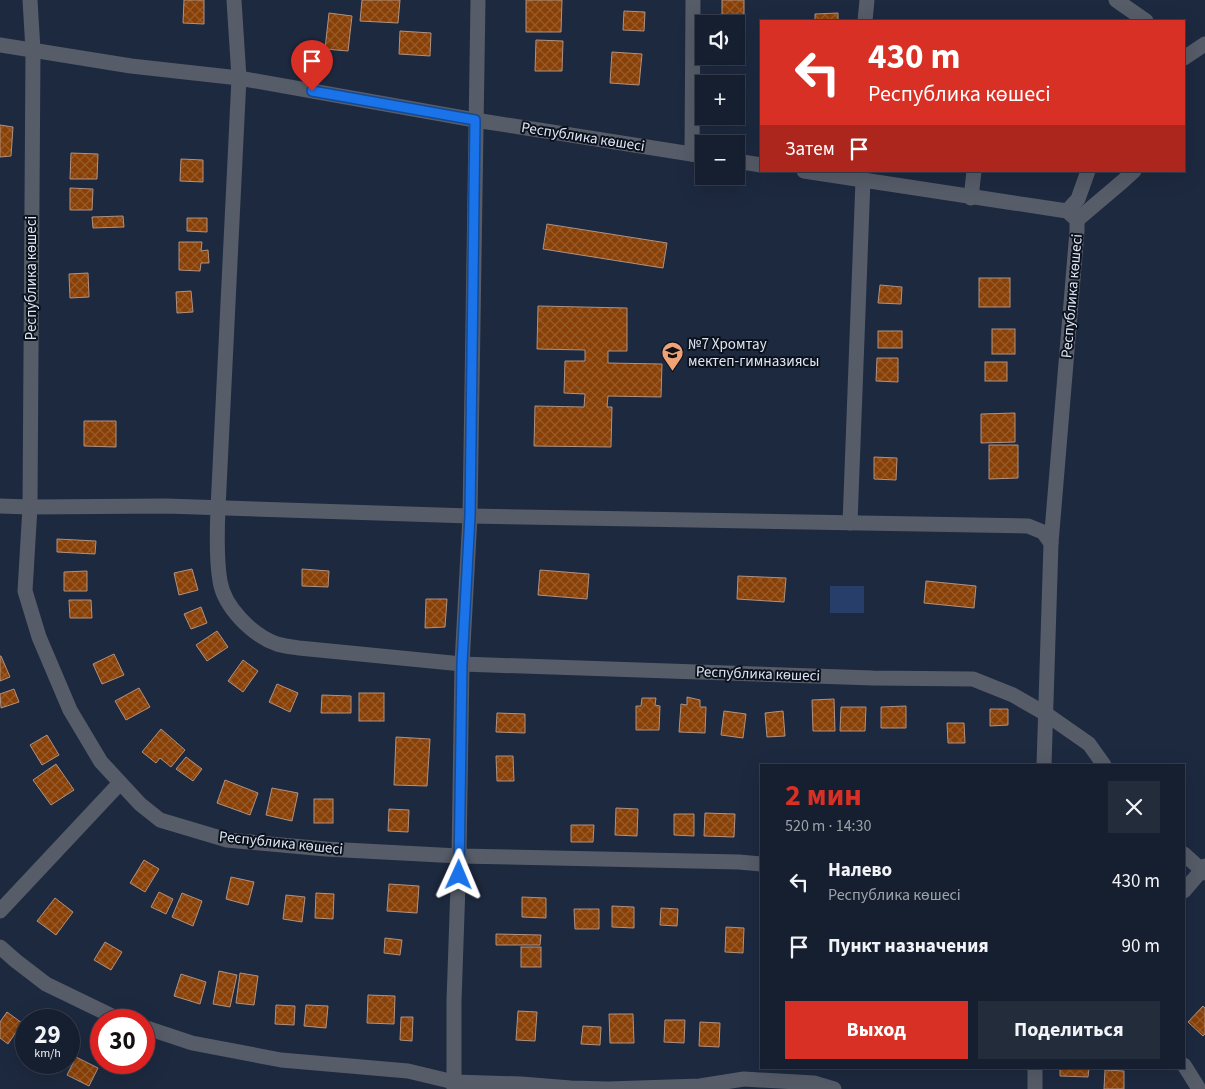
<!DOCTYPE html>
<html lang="ru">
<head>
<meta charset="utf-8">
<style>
  body { margin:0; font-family:"Source Sans 3",sans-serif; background:#232c3b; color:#f1f3f6; height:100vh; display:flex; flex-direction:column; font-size:19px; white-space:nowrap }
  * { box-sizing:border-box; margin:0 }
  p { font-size:16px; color:#9ea2aa }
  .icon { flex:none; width:28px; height:28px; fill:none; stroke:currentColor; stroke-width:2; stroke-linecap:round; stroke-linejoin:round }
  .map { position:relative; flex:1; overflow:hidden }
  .sheet { position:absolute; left:760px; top:764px; width:425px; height:305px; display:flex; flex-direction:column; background:#161f2f; border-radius:0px; box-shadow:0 5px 20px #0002,0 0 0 1px #353d4b }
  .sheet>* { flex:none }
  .hud { position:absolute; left:760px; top:20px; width:425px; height:152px; border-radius:0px; box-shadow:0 5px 20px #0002,0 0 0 1px #353d4b; background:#d93025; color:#fff; overflow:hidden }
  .tools { position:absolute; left:695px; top:15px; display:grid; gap:10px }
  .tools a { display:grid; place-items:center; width:50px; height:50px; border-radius:0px; background:#161f2f; box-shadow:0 5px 20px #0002,0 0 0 1px #353d4b; font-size:25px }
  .speed { position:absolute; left:15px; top:1009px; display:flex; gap:10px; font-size:25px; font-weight:700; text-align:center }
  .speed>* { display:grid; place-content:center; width:65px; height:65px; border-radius:50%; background:#161f2f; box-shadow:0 5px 20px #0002,0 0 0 1px #353d4b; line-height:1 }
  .speed small { font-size:12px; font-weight:400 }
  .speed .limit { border:8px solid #d22; background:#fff; color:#111 }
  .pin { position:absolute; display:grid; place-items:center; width:42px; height:42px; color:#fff; margin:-51px -21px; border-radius:50% 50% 50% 0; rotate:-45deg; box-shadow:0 0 5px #0007 }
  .pin .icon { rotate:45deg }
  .me { position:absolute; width:55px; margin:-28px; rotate:1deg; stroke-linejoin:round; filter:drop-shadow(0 0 4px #0008) }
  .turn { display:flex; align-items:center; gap:18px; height:105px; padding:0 25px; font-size:22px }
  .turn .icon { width:65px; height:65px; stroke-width:2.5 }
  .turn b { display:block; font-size:35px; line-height:42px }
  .then { display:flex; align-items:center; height:48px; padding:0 25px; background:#0003; gap:10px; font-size:19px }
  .round { display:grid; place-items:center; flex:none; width:52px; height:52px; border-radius:0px; background:#232c3b }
  .head { display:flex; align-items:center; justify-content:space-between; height:85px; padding:0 25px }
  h1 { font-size:30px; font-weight:700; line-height:38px; color:#d93025 }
  .primary-button { display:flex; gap:10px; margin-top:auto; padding:10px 25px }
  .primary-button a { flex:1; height:58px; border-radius:0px; background:#d93025; color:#fff; font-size:20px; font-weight:700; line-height:58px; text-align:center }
  .primary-button a+a { background:#232c3b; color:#f1f3f6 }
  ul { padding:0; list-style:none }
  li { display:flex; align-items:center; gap:15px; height:65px; padding:0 25px }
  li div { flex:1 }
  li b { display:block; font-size:19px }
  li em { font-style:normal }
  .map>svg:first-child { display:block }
  .green { fill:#273e6b }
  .building { fill:url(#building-cross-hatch); stroke:#b09180 }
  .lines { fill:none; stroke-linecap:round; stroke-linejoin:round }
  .minor { stroke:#565c68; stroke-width:15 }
  .route-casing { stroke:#114b97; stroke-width:12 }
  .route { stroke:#1a73e8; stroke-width:9 }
  .labels { text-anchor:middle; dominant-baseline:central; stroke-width:4; stroke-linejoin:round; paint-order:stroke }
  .street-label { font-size:15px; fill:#dee6f5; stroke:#0c121c }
  .poi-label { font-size:15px; fill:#dee6f5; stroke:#0c121c; text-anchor:start }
</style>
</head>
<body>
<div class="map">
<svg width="1205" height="1089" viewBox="0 0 1205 1089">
  <defs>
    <pattern id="building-cross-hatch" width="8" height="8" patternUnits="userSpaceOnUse" patternTransform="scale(1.25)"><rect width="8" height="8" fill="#884007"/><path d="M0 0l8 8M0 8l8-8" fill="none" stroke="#985c2c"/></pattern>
  </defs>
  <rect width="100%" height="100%" fill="#1d293f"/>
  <rect class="green" x="830" y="586" width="34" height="27"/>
  <g class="building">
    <polygon points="184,0 204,0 204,24 183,23"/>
    <polygon points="362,0 400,0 398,23 360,21"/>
    <polygon points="526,0 562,0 561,32 526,32"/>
    <polygon points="722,0 744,0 744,18 722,17"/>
    <polygon points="624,11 645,12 644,31 623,30"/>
    <polygon points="329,13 352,16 348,51 325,49"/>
    <polygon points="838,13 838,21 815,21 815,14"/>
    <polygon points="400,31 431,33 430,56 399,54"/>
    <polygon points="736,31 744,31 744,60 720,60 720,56 736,56"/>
    <polygon points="536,40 563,41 562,71 535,71"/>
    <polygon points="612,52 642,54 639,85 610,83"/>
    <polygon points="719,78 740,79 740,105 736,105 736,84 719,84"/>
    <polygon points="0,125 13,127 11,156 0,157"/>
    <polygon points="71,153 98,154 97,179 70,179"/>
    <polygon points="181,159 203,160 203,182 180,181"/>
    <polygon points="70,188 93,189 92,210 70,210"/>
    <polygon points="123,216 124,227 93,228 92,217"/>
    <polygon points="187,218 207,218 207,232 187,231"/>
    <polygon points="547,224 667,243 663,268 543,249"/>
    <polygon points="179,242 202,242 201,251 208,250 209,263 201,263 200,271 179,270"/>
    <polygon points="88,273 89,297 70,298 69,274"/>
    <rect x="979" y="278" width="31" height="29"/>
    <polygon points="880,285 902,287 901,304 878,303"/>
    <polygon points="191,291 193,312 177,313 176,292"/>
    <polygon points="538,306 627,308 627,351 608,351 608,363 662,364 661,397 608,396 607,407 612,407 611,447 534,446 535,406 584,407 585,394 564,393 565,361 585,361 585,350 537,349"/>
    <rect x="992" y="329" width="23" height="25"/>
    <rect x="878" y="331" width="24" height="17"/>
    <polygon points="877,358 898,358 898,382 876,381"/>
    <rect x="985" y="362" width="22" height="19"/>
    <polygon points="1015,413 1015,442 981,443 981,414"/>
    <polygon points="84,421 116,421 116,447 84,446"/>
    <polygon points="989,445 1018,445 1018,478 989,479"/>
    <polygon points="874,457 897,458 896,480 874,479"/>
    <polygon points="57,539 96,541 95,554 57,552"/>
    <polygon points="192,569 198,590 179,595 174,573"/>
    <polygon points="302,569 329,571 328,587 302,586"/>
    <polygon points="540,570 589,574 587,599 538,595"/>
    <polygon points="87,571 87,591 64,591 64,572"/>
    <polygon points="738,576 786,578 784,602 737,599"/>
    <polygon points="926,581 976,586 974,608 924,603"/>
    <polygon points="426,599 447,599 445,627 425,628"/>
    <polygon points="69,600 91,600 92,618 70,618"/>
    <polygon points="201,607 207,623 191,629 184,614"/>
    <polygon points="217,631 228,647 207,661 196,645"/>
    <polygon points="114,654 124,675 102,684 93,664"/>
    <polygon points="0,656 1,656 10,677 0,681"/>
    <polygon points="243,660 258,671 243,692 228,681"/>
    <polygon points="277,684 298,693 290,712 269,702"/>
    <polygon points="139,688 150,707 126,720 115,701"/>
    <polygon points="14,689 19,702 1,708 0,694"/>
    <rect x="359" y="693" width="25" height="28"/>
    <polygon points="322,695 351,696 351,713 321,713"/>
    <polygon points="687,697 700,700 700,707 706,707 705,733 679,732 681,704 687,705"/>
    <polygon points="642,698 656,698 655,705 660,706 659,730 636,730 636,706 641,706"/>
    <polygon points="834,699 835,731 813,731 812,700"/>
    <polygon points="906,706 906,728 881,728 881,707"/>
    <polygon points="841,707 866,707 865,731 840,731"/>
    <polygon points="990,709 1008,709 1008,725 990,726"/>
    <polygon points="724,711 746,714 743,738 721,735"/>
    <polygon points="783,711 785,736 767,737 765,713"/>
    <polygon points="497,713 525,714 525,733 496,732"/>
    <polygon points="947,723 964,723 965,743 948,743"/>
    <polygon points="161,729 185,750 171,767 160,758 156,763 142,752"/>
    <polygon points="47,735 59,755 42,765 30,745"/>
    <polygon points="396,737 430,739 427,786 394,785"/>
    <polygon points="496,756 513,756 514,781 497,781"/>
    <polygon points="186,757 202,769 193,781 176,769"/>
    <polygon points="56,764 74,790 51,805 33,780"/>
    <polygon points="225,780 258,793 250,815 217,803"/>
    <polygon points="272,788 298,793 292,821 266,815"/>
    <rect x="314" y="799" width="19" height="24"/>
    <polygon points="616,808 638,809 637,836 615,835"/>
    <polygon points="389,809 409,810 408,832 388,831"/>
    <polygon points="705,813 735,814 734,837 704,836"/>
    <polygon points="674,814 694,814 694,836 674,835"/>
    <polygon points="571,825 594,825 593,842 571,842"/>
    <polygon points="144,860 159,869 145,892 130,883"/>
    <polygon points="231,877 254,882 248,905 226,899"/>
    <polygon points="389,884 419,886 417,913 387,911"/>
    <polygon points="159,892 173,899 166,914 151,907"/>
    <polygon points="182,893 202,901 193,926 172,917"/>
    <polygon points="316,893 334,894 333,919 315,918"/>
    <polygon points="286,895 305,897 302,922 283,919"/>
    <polygon points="522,897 546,898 546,918 522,917"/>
    <polygon points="55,898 73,912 56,935 37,921"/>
    <polygon points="612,906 634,907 634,928 612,927"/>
    <polygon points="661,908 678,909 677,926 660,925"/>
    <polygon points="574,909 599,909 599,929 575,929"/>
    <polygon points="726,927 744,928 743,953 725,952"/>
    <polygon points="496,934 541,935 540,945 496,945"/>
    <polygon points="385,938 402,940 400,955 384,953"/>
    <polygon points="105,942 122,952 111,970 94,960"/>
    <rect x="521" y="947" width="20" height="20"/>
    <polygon points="219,971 237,975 230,1007 213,1004"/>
    <polygon points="240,973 258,976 254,1005 236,1003"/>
    <polygon points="181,974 206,982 200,1004 174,996"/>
    <polygon points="368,995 395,996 394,1024 367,1023"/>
    <polygon points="276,1005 295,1006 294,1025 275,1024"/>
    <polygon points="306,1005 328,1006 326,1028 304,1026"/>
    <polygon points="1203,1006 1205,1008 1205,1034 1203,1036 1188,1022"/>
    <polygon points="518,1011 537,1012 535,1041 516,1040"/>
    <polygon points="7,1012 22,1023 8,1044 0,1038 0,1022"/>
    <polygon points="609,1014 633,1014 634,1043 610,1043"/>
    <polygon points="401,1017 413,1017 412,1041 400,1040"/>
    <polygon points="665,1020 685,1020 684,1043 664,1042"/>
    <polygon points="700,1022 720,1023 719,1047 699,1046"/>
    <polygon points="583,1026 601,1027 600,1045 581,1044"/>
    <polygon points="76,1057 98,1068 89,1086 67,1075"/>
    <polygon points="1060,1068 1089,1068 1088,1077 1060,1076"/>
    <polygon points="1105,1070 1124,1071 1124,1089 1104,1089"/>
  </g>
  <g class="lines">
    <g class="minor">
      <polyline points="30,0 33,50 30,507 25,591 39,637 70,710 101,762 140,804 160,820 227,840 326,849 459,856 739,862 761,864"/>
      <path d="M234,0L239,78L218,508C217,531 216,558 220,581C224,607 252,635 277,644C284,646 292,647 299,648L462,664L873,678L973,679L1013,695L1046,714L1089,744L1104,765"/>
      <polyline points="1116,0 1146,21"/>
      <polyline points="865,21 867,0"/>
      <polyline points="0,45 131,66 239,78 475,120 704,156"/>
      <polyline points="1184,58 1205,44"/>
      <polyline points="692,154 693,0"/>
      <polyline points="736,161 761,165"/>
      <polyline points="804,171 1067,211 1077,220 1077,231 1051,543"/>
      <polyline points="971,198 974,171"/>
      <polyline points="1067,211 1078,199 1088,171"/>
      <polyline points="1077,220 1123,181 1134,171"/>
      <polyline points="0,506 30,507 166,506 470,516 1028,526 1043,532 1051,543 1044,765"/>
      <polyline points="850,523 863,180"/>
      <polyline points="1184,854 1205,873"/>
      <polyline points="1184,891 1205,866"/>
      <polyline points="0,911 120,783"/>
      <polyline points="0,947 16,961 46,984 112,1016 124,1020"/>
      <polyline points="144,1027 192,1043 281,1060 408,1071 454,1082 521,1084 571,1088 608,1089 700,1086 744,1079 814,1083 834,1089"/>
      <polyline points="1184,1065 1199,1089"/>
      <polyline points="454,1089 454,1001 459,856 462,664 470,516 478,0"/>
      <polyline points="1035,1089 1035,1068"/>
    </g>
  </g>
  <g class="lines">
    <defs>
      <polyline id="route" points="312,91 475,120 470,516 462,664 459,875"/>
    </defs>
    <use href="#route" class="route-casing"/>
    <use href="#route" class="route"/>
  </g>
  <defs>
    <symbol id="school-pin" viewBox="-11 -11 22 30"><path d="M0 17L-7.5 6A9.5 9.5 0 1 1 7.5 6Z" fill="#efa377" stroke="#0c121c"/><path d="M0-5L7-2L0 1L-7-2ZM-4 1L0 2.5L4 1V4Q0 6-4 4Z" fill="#111"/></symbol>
  </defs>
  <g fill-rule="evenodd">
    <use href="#school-pin" x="660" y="340" width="25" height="34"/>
  </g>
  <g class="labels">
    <g class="street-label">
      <text transform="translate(583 137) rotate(9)">Республика көшесі</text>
      <text transform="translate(31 278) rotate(-90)">Республика көшесі</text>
      <text transform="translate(1072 296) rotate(-85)">Республика көшесі</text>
      <text transform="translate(758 674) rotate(2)">Республика көшесі</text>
      <text transform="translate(281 843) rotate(6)">Республика көшесі</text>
    </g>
    <g class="poi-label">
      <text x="688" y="344">№7 Хромтау<tspan x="688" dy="17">мектеп-гимназиясы</tspan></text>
    </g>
  </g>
</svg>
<div class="tools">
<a><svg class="icon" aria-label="sound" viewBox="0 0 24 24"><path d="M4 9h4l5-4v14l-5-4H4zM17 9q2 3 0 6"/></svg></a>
<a>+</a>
<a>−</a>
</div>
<div class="speed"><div>29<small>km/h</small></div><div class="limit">30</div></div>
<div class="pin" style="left:312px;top:91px;background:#d93025"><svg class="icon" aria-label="arrive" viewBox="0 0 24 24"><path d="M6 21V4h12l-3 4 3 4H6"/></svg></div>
<svg class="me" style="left:459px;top:875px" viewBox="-20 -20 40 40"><path d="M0-17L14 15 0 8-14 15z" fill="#1a73e8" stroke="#fff" stroke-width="4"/></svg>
<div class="hud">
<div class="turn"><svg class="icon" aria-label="left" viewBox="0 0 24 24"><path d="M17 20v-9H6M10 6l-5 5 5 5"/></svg><div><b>430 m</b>Республика көшесі</div></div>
<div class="then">Затем<svg class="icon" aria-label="arrive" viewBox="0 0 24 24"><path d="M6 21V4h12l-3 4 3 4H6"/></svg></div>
</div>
<section class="sheet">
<div class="head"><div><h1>2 мин</h1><p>520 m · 14:30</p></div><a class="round"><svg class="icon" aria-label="close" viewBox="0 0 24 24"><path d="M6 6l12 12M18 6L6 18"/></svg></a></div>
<ul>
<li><svg class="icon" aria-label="left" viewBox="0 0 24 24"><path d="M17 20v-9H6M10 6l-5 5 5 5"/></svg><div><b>Налево</b><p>Республика көшесі</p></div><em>430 m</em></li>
<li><svg class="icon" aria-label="arrive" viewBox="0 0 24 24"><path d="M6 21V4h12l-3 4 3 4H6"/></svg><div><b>Пункт назначения</b></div><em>90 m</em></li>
</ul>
<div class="primary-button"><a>Выход</a><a>Поделиться</a></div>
</section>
</div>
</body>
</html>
